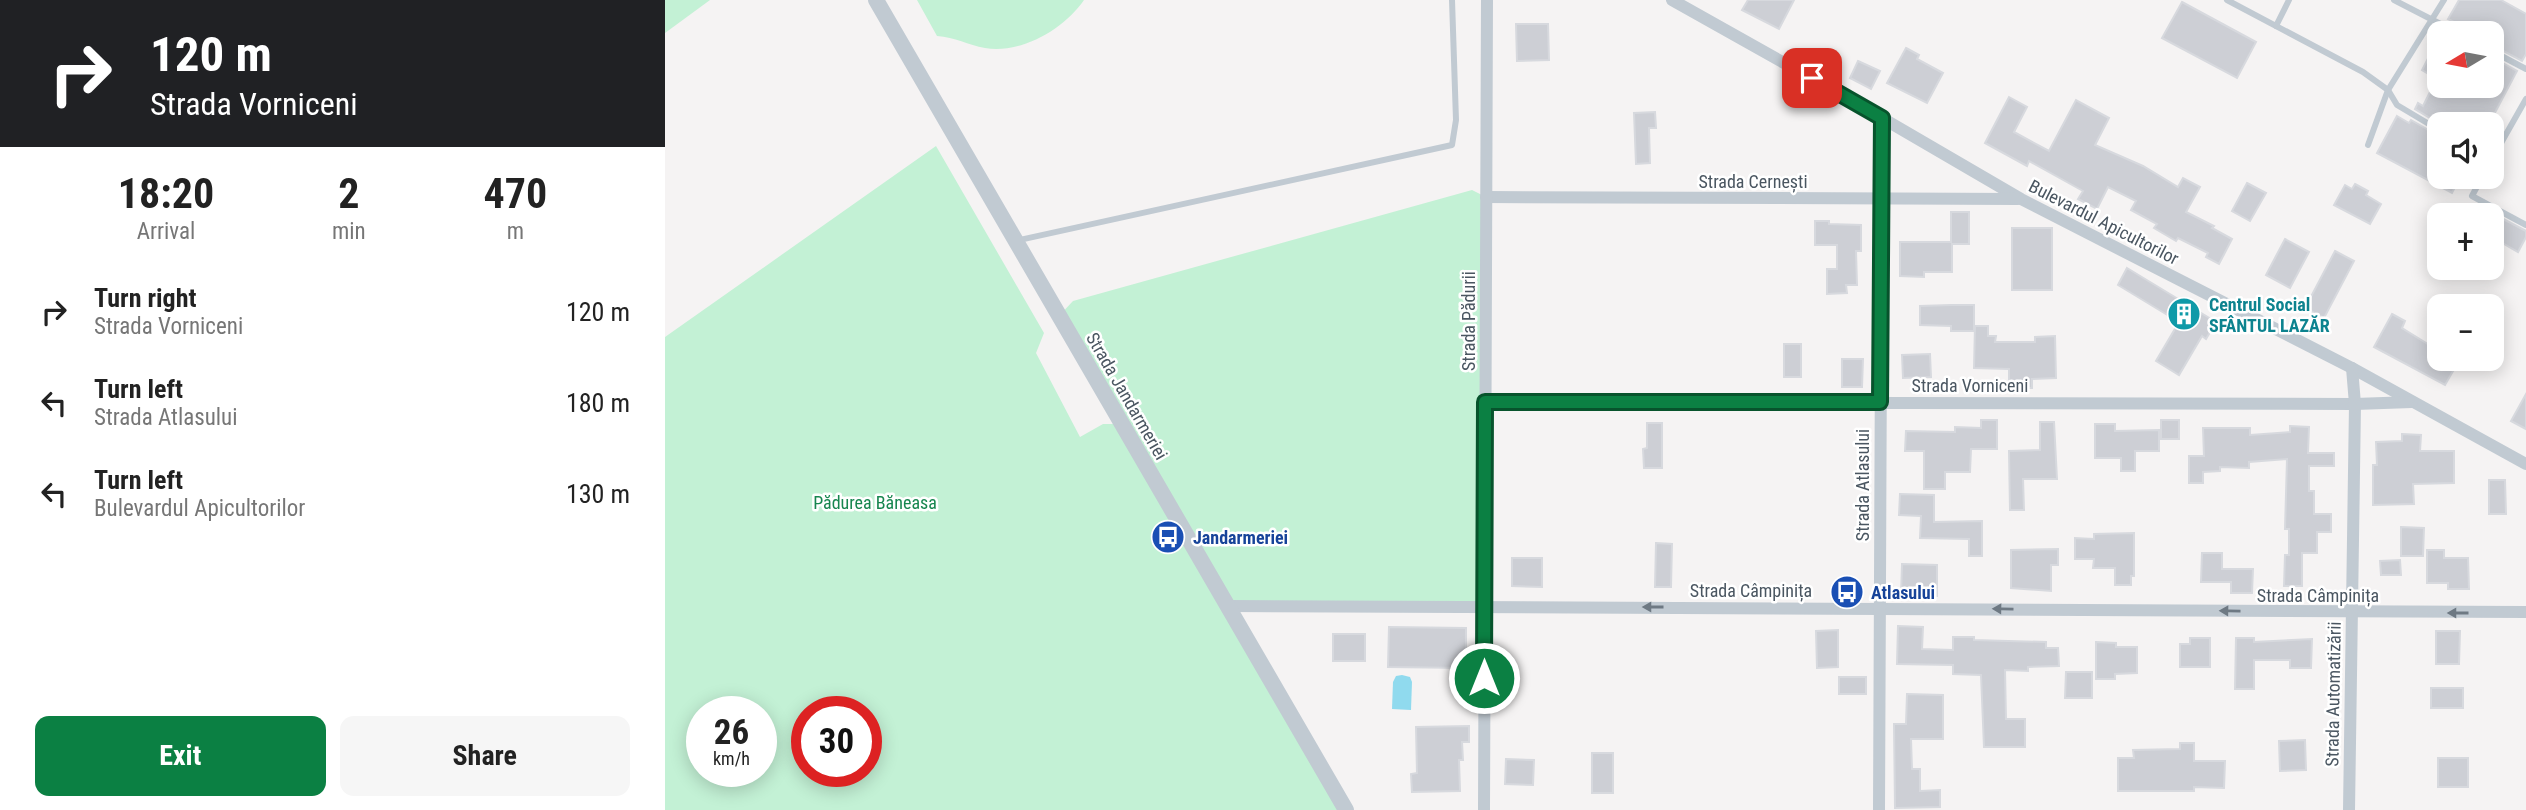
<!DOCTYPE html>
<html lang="en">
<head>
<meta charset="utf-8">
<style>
  body { margin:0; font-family:"Roboto Condensed",sans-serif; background:#f6f6f6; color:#222; height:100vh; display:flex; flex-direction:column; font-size:26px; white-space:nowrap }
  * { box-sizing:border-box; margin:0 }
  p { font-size:23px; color:#767676 }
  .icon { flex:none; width:38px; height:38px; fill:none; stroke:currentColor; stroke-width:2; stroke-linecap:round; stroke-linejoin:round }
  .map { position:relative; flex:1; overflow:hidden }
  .side { display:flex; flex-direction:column; background:#fff; width:665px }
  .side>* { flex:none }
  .hud { background:#202124; color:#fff; overflow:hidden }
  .needle { width:46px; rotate:260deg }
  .buttons { position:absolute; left:1762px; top:21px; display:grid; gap:14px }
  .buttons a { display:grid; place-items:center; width:77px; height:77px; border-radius:14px; background:#fff; box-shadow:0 4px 18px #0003; font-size:35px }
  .speed { position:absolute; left:21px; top:696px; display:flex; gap:14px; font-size:35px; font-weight:700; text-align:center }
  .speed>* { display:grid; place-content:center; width:91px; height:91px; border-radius:50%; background:#fff; box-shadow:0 4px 18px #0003; line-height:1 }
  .speed small { font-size:18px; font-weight:400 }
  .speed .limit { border:10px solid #d22; background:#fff; color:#111 }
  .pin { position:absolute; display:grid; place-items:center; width:60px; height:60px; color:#fff; margin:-30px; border-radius:14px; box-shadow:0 4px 10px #0006 }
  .me { position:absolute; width:77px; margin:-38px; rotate:0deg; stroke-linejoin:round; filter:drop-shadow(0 0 5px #0008) }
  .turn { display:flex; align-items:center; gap:24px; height:147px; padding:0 35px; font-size:32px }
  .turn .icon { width:91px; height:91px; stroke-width:2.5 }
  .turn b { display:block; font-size:49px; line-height:60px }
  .eta { display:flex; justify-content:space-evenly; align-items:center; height:119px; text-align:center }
  .eta b { font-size:42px; font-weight:700; line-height:49px }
  .button { display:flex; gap:14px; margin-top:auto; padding:14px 35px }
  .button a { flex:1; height:80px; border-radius:14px; background:#0b8043; color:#fff; font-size:28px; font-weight:700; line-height:80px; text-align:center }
  .button a+a { background:#f6f6f6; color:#222 }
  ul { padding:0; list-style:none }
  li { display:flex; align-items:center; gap:21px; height:91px; padding:0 35px }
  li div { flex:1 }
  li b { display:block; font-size:26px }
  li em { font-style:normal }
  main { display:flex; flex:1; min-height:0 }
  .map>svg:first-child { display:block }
  .green { fill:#c3f1d5; fill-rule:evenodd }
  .water { fill:#90daee }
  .building { fill:#cdcfd5; stroke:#d7d9de; stroke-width:2 }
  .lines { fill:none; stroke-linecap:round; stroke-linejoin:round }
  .service { stroke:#c1cad2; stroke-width:6 }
  .minor { stroke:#c1cad2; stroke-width:12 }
  .tertiary { stroke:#c1cad2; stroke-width:16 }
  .oneway { fill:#6e7983 }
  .route-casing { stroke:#07532c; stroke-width:18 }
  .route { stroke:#0b8043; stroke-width:12 }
  .labels { text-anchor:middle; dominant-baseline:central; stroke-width:5; stroke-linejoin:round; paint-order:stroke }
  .street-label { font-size:18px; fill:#4a5661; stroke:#fff }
  .culture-label { font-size:18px; font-weight:bold; fill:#0d838f; stroke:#fff; text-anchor:start }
  .park-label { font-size:18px; fill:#17864f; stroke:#fff }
  .transit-label { font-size:18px; font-weight:bold; fill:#164399; stroke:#fff; text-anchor:start }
</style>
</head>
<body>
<main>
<section class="side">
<div class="hud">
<div class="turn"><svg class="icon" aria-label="right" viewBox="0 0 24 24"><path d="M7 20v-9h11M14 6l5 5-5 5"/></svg><div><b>120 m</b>Strada Vorniceni</div></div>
</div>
<div class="eta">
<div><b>18:20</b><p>Arrival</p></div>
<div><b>2</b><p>min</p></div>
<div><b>470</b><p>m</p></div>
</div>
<ul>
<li><svg class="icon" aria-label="right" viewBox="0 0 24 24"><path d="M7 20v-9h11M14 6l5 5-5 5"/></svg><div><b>Turn right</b><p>Strada Vorniceni</p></div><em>120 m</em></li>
<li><svg class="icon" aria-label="left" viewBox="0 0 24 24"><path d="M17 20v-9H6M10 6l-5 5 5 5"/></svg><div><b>Turn left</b><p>Strada Atlasului</p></div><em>180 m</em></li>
<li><svg class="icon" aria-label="left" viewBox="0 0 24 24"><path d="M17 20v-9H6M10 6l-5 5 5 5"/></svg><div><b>Turn left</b><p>Bulevardul Apicultorilor</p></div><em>130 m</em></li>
</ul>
<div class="button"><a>Exit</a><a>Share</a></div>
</section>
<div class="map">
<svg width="1861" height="810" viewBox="0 0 1861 810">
  <rect width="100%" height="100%" fill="#f5f3f3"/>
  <g class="green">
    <polygon points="0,0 45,0 0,33"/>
    <path d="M252,0H419C399,29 357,54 320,48C303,45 290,37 272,36Z"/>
    <path d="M271,146L379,333L371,353L415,437L438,424H454L393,317L408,301L807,190L821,197L819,607L564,606L681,810H0V337ZM37,712H96V772H37ZM142,712H201V772H142Z"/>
  </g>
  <polygon class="water" points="737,675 745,677 747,682 746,710 727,709 728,682 731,676"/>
  <g class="building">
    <polygon points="1083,0 1129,0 1114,29 1077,10"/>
    <polygon points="1794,0 1836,0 1861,14 1861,54 1857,61 1827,45 1827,33 1810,33 1783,19"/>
    <polygon points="1517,2 1591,42 1572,78 1497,38"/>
    <polygon points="851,24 883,24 884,60 852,61"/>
    <polygon points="1774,37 1774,80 1757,70"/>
    <polygon points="1241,48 1254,55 1252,59 1278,73 1262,103 1222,83"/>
    <polygon points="1827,57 1852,71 1824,124 1775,124 1750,109 1753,103 1758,106 1768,86 1827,86"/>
    <polygon points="1193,61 1215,71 1206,89 1185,78"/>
    <polygon points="1344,97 1362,107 1349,132 1384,151 1411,100 1444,118 1430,145 1478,166 1513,187 1518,178 1535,187 1521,212 1549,226 1547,228 1567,239 1554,264 1541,257 1543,253 1513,238 1511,241 1489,228 1492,224 1466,210 1471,201 1443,187 1432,209 1413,199 1418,191 1364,161 1362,166 1320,143"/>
    <polygon points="990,112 991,128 984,128 985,163 971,164 969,113"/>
    <polygon points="1732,116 1744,123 1746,120 1774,136 1774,177 1795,177 1787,193 1712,153"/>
    <polygon points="1582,183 1601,193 1585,221 1567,211"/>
    <polygon points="1690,184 1703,191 1701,195 1716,204 1705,224 1669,205 1680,185 1687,189"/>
    <polygon points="1286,212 1304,212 1304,244 1287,244 1287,272 1259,272 1259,277 1235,276 1235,242 1286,242"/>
    <polygon points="1827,213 1861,231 1861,237 1853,252 1827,237"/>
    <polygon points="1150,221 1164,221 1164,224 1196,225 1196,251 1191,251 1192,285 1181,285 1182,293 1162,294 1162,269 1172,269 1172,245 1150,245"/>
    <rect x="1347" y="228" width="40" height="62"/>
    <polygon points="1620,239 1644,252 1625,288 1601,275"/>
    <polygon points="1670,251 1689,261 1659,318 1640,308"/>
    <polygon points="1462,268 1551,322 1541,339 1537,336 1514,375 1491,361 1514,322 1453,285"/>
    <polygon points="1286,305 1309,305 1309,331 1286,331 1286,326 1255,325 1255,306"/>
    <polygon points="1727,314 1740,321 1737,328 1774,351 1774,359 1795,359 1780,385 1709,347"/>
    <polygon points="1310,326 1323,326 1323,336 1331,336 1330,342 1370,342 1370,337 1390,336 1391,378 1367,379 1367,388 1344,388 1344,369 1309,368"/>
    <rect x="1119" y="344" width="17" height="33"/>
    <polygon points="1265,354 1266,377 1238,378 1237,355"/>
    <polygon points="1177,359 1198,359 1197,387 1177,387"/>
    <polygon points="1861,394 1861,429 1846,421"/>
    <polygon points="1316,420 1332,420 1332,449 1306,449 1305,472 1280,472 1280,489 1259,489 1259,451 1240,451 1241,431 1290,432 1290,427 1316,428"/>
    <rect x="1496" y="420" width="18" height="19"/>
    <polygon points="1375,422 1389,422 1392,479 1358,479 1359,510 1345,510 1344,451 1375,450"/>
    <polygon points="982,423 997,423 997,468 979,468 978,449 982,448"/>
    <polygon points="1430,424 1450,424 1450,431 1494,430 1494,451 1470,451 1470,471 1456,471 1456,458 1430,458"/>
    <polygon points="1625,426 1644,427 1643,453 1669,453 1669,466 1644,466 1644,491 1649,491 1649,514 1666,514 1666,532 1652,532 1652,553 1637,553 1637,586 1619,586 1620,555 1624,555 1624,529 1620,529 1622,459 1584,462 1584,468 1555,467 1555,471 1538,472 1538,483 1524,483 1524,456 1539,456 1538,428 1585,428 1585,435 1625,432"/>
    <polygon points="1737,434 1756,435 1755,451 1789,451 1789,483 1748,484 1749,504 1708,505 1708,465 1712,465 1711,442 1737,441"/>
    <polygon points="1824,480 1840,480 1841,514 1824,514"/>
    <polygon points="1235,494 1269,495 1269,522 1317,521 1317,556 1304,556 1304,539 1255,538 1256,516 1234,515"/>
    <polygon points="1736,527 1759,528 1758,556 1736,556"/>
    <polygon points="1469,533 1469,576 1466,576 1466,585 1450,585 1450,568 1428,568 1429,559 1410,559 1410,538 1429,539 1429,534"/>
    <polygon points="991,543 1007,544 1006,587 990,587"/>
    <polygon points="1393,549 1393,565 1386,565 1386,591 1346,588 1346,550"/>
    <polygon points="1762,550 1779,550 1779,558 1803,558 1804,589 1783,589 1783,583 1762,583"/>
    <polygon points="1537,553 1557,553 1557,569 1588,569 1587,593 1566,593 1566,582 1536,582"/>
    <polygon points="847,558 877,558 877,587 847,586"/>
    <polygon points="1735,560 1736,575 1716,575 1715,561"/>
    <polygon points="1237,564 1272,565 1272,596 1236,595"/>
    <polygon points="1233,626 1258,627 1257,649 1288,650 1288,637 1309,637 1309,640 1381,642 1381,648 1393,648 1394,666 1363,667 1363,671 1340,670 1341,719 1360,719 1360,747 1319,747 1316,675 1288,674 1288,665 1232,664"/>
    <polygon points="724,627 801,628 801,668 723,667"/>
    <polygon points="1173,630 1173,667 1152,668 1151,631"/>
    <polygon points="1771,631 1795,631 1794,664 1771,664"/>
    <rect x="668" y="634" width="32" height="27"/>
    <polygon points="1525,638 1545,638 1545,667 1515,667 1515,644 1525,644"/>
    <polygon points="1571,638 1589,638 1589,642 1647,639 1646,668 1625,668 1625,660 1589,660 1589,689 1570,689"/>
    <polygon points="1431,642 1451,643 1451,647 1472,647 1472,673 1450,674 1450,679 1431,679"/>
    <polygon points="1401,672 1427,672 1427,698 1400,698"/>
    <rect x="1174" y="677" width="27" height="17"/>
    <rect x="1766" y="688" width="32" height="20"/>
    <polygon points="1242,694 1278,695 1278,739 1246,739 1247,769 1255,769 1255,791 1275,790 1275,807 1230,808 1229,724 1241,724"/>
    <polygon points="804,726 804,742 797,742 798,760 794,760 795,791 747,792 746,774 752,773 751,727"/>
    <polygon points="1640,740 1641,770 1615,771 1614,741"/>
    <polygon points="1515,743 1529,743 1529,761 1560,761 1559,788 1529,787 1529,791 1453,791 1453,758 1469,758 1468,750 1515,749"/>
    <rect x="927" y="753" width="21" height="40"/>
    <rect x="1773" y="758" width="30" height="29"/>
    <polygon points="841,759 869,760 868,785 840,784"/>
  </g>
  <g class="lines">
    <g class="service">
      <polyline points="1562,0 1698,72 1723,90 1732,105 1774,130"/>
      <polyline points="1729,0 1793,33"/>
      <polyline points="1611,26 1624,0"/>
      <polyline points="1827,51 1861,69"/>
      <polyline points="1703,145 1723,90 1779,0"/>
      <polyline points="1827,159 1861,99"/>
      <polyline points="1817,177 1807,196 1861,225"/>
      <polyline points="350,241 787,145 791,120 787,0"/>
    </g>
    <g class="minor">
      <polyline points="1007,0 1217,118 1356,199 1687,368 1861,464"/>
      <polyline points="821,197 1353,199"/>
      <polyline points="819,402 1690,404 1747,402"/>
      <polyline points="564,606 1861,612"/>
      <polyline points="819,810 822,0"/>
      <polyline points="1214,810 1217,118"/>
      <polyline points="1684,810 1690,404 1687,368"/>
    </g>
    <polyline class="tertiary" points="211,0 681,810"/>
  </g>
  <defs><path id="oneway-solid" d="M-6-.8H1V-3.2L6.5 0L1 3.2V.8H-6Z" transform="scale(1.75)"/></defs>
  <g class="oneway">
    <use href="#oneway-solid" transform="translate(988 607) rotate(-180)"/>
    <use href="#oneway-solid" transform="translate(1338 609) rotate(-179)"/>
    <use href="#oneway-solid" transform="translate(1565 611) rotate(-179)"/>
    <use href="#oneway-solid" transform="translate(1793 613) rotate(180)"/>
  </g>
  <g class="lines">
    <defs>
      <polyline id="route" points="819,678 820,402 1215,402 1217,118 1147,78"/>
    </defs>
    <use href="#route" class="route-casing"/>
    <use href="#route" class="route"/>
  </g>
  <defs>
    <symbol id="building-disc" viewBox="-11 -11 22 22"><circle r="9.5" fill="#0f9aa8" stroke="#fff"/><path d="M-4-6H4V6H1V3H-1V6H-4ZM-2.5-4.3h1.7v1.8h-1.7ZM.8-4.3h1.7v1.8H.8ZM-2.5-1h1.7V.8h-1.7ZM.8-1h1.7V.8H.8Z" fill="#fff"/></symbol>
    <symbol id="bus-disc" viewBox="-11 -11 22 22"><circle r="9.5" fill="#1a4fb4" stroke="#fff"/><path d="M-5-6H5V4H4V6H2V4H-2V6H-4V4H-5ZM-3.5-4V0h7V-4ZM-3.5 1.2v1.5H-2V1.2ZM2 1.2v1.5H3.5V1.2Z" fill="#fff"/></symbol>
  </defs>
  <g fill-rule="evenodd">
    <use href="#building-disc" x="1500" y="295" width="38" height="38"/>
    <use href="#bus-disc" x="484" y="518" width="38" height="38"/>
    <use href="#bus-disc" x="1163" y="573" width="38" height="38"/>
  </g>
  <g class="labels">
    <g class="street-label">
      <text x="1088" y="181">Strada Cernești</text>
      <text transform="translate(1439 222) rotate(27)">Bulevardul Apicultorilor</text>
      <text transform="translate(803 321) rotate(-90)">Strada Pădurii</text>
      <text x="1305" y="385">Strada Vorniceni</text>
      <text transform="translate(462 396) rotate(60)">Strada Jandarmeriei</text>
      <text transform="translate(1197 485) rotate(-90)">Strada Atlasului</text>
      <text x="1086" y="590">Strada Câmpinița</text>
      <text x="1653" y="595">Strada Câmpinița</text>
      <text transform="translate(1668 694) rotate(-89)">Strada Automatizării</text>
    </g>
    <g class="culture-label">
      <text x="1544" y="304">Centrul Social<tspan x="1544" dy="21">SFÂNTUL LAZĂR</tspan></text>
    </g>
    <g class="park-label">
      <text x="210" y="502">Pădurea Băneasa</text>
    </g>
    <g class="transit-label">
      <text x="528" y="537">Jandarmeriei</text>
      <text x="1206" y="592">Atlasului</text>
    </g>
  </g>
</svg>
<div class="buttons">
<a><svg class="needle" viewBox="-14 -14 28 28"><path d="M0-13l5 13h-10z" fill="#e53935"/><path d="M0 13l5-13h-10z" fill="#767676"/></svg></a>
<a><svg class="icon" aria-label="sound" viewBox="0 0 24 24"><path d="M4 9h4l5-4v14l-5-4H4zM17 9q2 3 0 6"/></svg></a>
<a>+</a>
<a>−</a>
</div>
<div class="speed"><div>26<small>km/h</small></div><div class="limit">30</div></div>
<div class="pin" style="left:1147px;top:78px;background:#d93025"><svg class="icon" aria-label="arrive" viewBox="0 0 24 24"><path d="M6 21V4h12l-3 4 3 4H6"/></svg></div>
<svg class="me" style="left:819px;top:678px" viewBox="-20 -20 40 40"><circle r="17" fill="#0b8043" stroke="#fff" stroke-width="3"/><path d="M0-11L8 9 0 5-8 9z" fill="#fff"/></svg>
</div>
</main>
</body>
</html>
